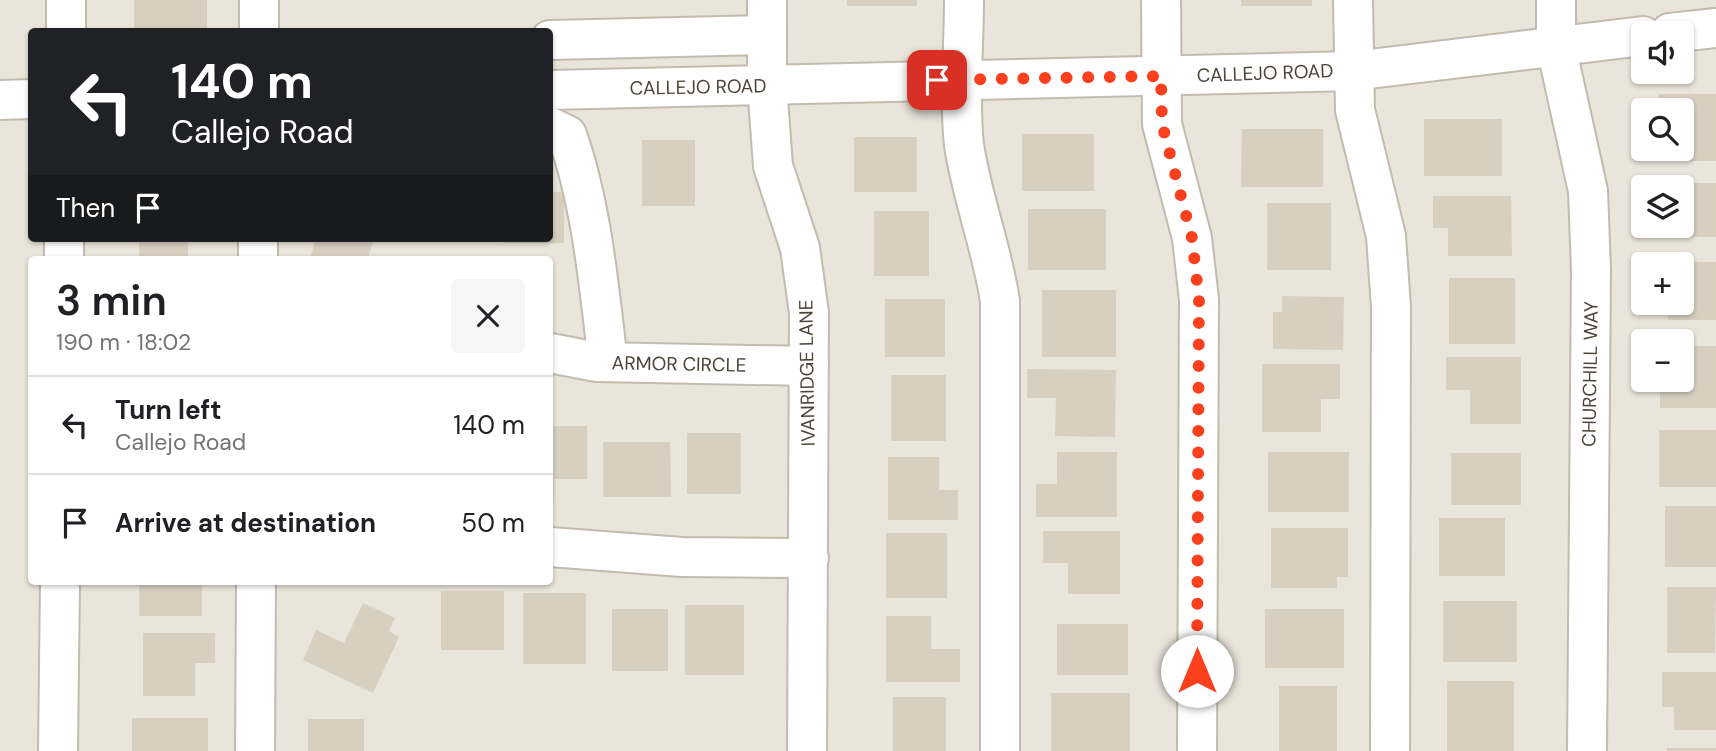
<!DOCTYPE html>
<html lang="en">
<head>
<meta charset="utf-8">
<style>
  body { margin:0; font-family:"DM Sans",sans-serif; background:#f6f6f6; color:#202124; height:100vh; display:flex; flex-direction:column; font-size:26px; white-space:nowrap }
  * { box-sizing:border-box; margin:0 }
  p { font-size:23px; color:#757577 }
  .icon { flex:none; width:38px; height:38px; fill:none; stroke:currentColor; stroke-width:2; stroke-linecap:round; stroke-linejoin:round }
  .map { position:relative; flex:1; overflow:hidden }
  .sheet { position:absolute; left:28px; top:256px; width:525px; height:329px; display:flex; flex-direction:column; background:#fff; border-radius:7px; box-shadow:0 2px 5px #0004 }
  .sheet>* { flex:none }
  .guide { position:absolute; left:28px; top:28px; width:525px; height:214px; border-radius:7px; box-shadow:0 2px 5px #0004; background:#202124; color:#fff; overflow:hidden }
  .fabs { position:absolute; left:1631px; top:21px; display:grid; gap:14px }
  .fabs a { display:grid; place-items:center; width:63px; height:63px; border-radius:7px; background:#fff; box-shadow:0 2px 5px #0004; font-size:35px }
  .pin { position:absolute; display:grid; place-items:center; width:60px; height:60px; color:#fff; margin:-30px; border-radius:14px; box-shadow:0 4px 10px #0006 }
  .me { position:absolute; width:77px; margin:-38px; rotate:0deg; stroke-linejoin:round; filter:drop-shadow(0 0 5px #0008) }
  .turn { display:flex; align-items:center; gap:24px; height:147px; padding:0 28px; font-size:32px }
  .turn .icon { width:91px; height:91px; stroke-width:2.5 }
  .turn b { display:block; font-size:49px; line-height:60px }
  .then { display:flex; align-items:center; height:66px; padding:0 28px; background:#0003; gap:14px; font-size:26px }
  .round { display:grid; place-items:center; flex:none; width:74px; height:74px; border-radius:7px; background:#f6f6f6 }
  .overview { display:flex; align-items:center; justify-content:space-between; height:119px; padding:0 28px }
  h1 { font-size:42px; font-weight:600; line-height:52px }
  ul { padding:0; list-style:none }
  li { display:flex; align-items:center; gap:21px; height:98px; padding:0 28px; border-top:2px solid #e0e0e0 }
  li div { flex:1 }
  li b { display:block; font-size:26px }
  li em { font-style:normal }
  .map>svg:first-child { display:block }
  .residential { fill:#eae5da; fill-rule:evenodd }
  .building { fill:#d8cfc1 }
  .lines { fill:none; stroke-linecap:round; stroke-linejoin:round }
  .minor-casing { stroke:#c2bbae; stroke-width:42 }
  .minor { stroke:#fff; stroke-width:38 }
  .route { stroke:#fc3f1d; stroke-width:12; stroke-dasharray:0 21.6 }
  .labels { text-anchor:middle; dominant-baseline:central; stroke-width:6; stroke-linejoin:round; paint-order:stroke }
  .street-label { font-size:19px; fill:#4b4439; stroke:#fff }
</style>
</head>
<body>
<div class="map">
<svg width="1716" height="751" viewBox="0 0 1716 751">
  <rect width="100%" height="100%" fill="#f6f3ec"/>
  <path class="residential" d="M0,0H1716V751H0ZM32,32H550V238H32ZM1643,33H1682V72H1643ZM1643,110H1682V149H1643ZM1643,187H1682V226H1643ZM32,259H550V581H32ZM1643,264H1682V303H1643ZM1643,341H1682V380H1643Z"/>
  <g class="building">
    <rect x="134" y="0" width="73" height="32"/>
    <rect x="847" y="0" width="70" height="6"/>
    <rect x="1241" y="0" width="71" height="6"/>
    <polygon points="1659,94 1716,94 1716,161 1659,161 1659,149 1682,149 1682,110 1659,110"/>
    <rect x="1424" y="119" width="78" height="57"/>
    <polygon points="1242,129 1323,129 1323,187 1241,187"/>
    <rect x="1022" y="134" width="72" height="57"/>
    <rect x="854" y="137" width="63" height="55"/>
    <rect x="642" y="140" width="53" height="66"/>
    <polygon points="1666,183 1716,183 1716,237 1666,237 1666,226 1682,226 1682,187 1666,187"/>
    <polygon points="550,192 564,192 564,243 503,243 503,238 550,238"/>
    <polygon points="1433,196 1511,196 1512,256 1448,256 1448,228 1433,228"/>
    <rect x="1267" y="203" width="64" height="67"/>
    <rect x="1028" y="209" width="78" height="61"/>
    <rect x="874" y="211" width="55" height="65"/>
    <rect x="139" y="238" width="49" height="21"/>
    <polygon points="316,238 374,238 368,259 310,259"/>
    <polygon points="1682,262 1716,262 1716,320 1668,320 1668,303 1682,303"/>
    <rect x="1449" y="278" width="66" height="66"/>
    <rect x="1042" y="290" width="74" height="67"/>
    <polygon points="1282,296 1344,297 1343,350 1273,349 1273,312 1282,312"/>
    <rect x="885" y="299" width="60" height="58"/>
    <polygon points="1682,346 1716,346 1716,408 1660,408 1660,380 1682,380"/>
    <polygon points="1446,357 1521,357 1521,424 1470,424 1470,390 1446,390"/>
    <polygon points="1262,364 1340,364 1340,399 1321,399 1321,432 1262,432"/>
    <polygon points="1027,369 1116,370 1115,437 1055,436 1056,398 1027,398"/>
    <rect x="891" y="375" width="55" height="66"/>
    <polygon points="550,426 587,426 587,479 554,479 554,503 550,503"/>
    <rect x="1659" y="430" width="57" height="57"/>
    <rect x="687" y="433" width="54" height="61"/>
    <polygon points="603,442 670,442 671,497 603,497"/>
    <polygon points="1057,452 1117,452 1117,517 1036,517 1036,484 1057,484"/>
    <rect x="1268" y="452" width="81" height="60"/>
    <rect x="1451" y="453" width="70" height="52"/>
    <polygon points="888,457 939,457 939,490 958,490 958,520 888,520"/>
    <rect x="1665" y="506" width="51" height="61"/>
    <rect x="1439" y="518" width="66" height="58"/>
    <polygon points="1271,528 1348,528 1348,577 1337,577 1337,588 1271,588"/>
    <polygon points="1043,531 1120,531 1120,594 1068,594 1068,563 1043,563"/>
    <rect x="886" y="533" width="61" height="65"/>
    <rect x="139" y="581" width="63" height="35"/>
    <polygon points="1667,587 1716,587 1715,653 1667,653"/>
    <rect x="441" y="591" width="63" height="59"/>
    <rect x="523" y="593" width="63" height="71"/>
    <rect x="1443" y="601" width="74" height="61"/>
    <polygon points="363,603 395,618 389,631 399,637 373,693 303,660 316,630 344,643"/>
    <rect x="685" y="605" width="59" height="70"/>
    <rect x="612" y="609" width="56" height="62"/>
    <rect x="1265" y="609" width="79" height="59"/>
    <polygon points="886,616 931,616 931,649 960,649 960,682 886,682"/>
    <rect x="1057" y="624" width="71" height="51"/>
    <polygon points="143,633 215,633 215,663 195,663 195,696 143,696"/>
    <polygon points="1662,672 1716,672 1716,730 1674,730 1674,707 1662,707"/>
    <rect x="1447" y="681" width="67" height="70"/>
    <rect x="1279" y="686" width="58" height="65"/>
    <rect x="1051" y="693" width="79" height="58"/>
    <rect x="893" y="697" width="53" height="54"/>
    <rect x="132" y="718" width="76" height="33"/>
    <rect x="308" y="719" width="56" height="32"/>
    <rect x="1667" y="748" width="49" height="3"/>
  </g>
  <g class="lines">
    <defs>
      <g id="minor">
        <polyline points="259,0 259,32"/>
        <polyline points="767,0 767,85 773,166 800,248 809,313 807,751"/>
        <path d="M964,0C964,45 959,101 964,145C972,198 992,248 1000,301V751"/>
        <polyline points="1161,0 1162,124 1192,238 1199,300 1197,751"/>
        <polyline points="1353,0 1355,110 1386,236 1391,307 1390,751"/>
        <polyline points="1556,0 1556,46 1588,191 1591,270 1587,751"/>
        <polyline points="66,32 66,0"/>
        <polyline points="1670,33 1716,28"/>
        <polyline points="550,40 767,35"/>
        <polyline points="550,90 1353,71 1643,36"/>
        <polyline points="0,100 32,99"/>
        <path d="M550,127L567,135C592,206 599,287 608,362"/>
        <polyline points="64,259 64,238"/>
        <polyline points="258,259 258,238"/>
        <polyline points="550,353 597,362 809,366"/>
        <polyline points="550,547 682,557 809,558"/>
        <polyline points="58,751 60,581"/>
        <polyline points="255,751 256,581"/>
      </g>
    </defs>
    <use href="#minor" class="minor-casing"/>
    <use href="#minor" class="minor"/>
  </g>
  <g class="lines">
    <polyline class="route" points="937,80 1161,76 1162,124 1192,238 1199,300 1197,671"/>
  </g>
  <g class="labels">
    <g class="street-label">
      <text transform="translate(1265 73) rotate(-2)">CALLEJO ROAD</text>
      <text transform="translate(698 87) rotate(-1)">CALLEJO ROAD</text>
      <text transform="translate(679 364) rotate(1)">ARMOR CIRCLE</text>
      <text transform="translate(807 373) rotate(-91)">IVANRIDGE LANE</text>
      <text transform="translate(1590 374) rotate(-89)">CHURCHILL WAY</text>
    </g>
  </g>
</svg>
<div class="fabs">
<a><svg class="icon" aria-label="sound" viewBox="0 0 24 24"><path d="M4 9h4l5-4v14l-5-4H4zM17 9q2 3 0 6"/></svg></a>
<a><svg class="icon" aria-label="search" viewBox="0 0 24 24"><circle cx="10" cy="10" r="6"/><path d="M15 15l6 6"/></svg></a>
<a><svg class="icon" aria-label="layers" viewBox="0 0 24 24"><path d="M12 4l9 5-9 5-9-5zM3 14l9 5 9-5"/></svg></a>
<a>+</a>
<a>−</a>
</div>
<div class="pin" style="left:937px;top:80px;background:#d93025"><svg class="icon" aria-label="arrive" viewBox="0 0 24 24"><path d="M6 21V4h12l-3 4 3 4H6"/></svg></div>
<svg class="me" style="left:1197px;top:671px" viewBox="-20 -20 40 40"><circle r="19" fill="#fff"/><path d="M0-13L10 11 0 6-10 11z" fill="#fc3f1d"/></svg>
<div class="guide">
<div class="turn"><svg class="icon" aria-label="left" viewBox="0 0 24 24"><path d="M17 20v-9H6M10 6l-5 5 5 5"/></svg><div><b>140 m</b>Callejo Road</div></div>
<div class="then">Then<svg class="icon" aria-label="arrive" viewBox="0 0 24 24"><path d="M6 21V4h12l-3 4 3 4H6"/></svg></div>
</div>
<section class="sheet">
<div class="overview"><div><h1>3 min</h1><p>190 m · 18:02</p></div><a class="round"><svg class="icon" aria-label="close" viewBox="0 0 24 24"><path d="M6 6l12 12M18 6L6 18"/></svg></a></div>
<ul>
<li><svg class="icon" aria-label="left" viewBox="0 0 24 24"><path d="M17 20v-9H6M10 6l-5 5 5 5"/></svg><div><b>Turn left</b><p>Callejo Road</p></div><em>140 m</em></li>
<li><svg class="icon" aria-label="arrive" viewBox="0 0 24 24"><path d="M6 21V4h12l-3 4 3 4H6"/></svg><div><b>Arrive at destination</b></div><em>50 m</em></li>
</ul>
</section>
</div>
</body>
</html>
